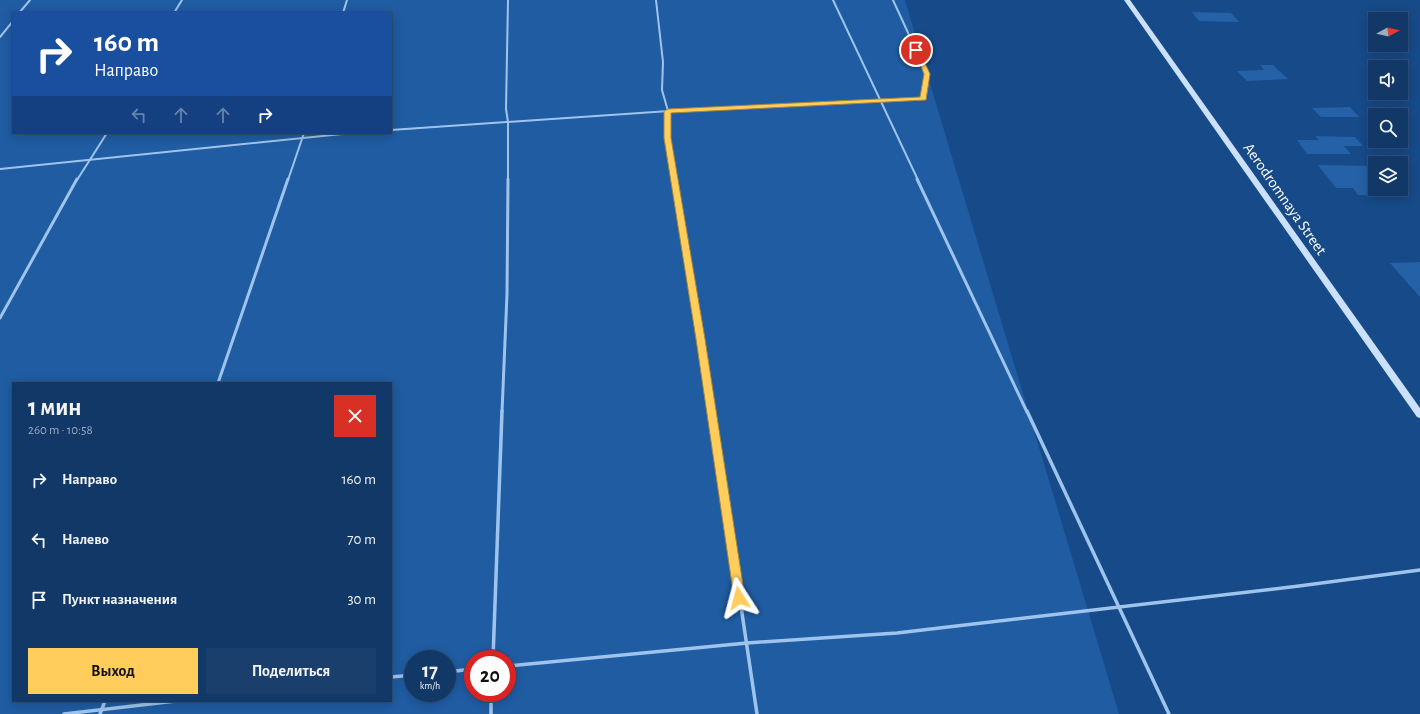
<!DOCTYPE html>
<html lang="ru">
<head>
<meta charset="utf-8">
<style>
  body { margin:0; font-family:"Alegreya Sans",sans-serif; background:#1a3f6c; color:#f1f3f6; height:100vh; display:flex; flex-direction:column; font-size:15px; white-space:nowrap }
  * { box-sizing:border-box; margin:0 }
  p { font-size:13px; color:#9cacbf }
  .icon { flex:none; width:22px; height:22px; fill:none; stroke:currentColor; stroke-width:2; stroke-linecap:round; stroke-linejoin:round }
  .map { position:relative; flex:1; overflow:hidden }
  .sheet { position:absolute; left:12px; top:382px; width:380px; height:320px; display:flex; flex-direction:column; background:#113866; border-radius:0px; box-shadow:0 2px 10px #0003,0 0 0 1px #30527a }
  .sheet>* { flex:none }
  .guide { position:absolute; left:12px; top:12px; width:380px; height:122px; border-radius:0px; box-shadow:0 2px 10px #0003,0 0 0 1px #30527a; background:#1a4fa0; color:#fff; overflow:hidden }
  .needle { width:26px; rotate:82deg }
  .controls { position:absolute; left:1368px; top:12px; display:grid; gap:8px }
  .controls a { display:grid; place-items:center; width:40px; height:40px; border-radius:0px; background:#113866; box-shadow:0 2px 10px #0003,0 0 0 1px #30527a; font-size:20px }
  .speed { position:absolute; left:404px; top:650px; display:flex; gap:8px; font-size:20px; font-weight:700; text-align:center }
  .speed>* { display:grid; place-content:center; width:52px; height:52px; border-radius:50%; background:#113866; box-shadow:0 2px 10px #0003,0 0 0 1px #30527a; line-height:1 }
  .speed small { font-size:10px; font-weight:400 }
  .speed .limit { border:6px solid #d22; background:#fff; color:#111 }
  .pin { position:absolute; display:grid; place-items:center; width:34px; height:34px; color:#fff; margin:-17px; border:2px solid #fff; border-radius:50%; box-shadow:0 1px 4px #0007 }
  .me { position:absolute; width:44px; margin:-22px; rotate:351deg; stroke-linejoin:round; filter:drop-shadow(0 0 3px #0008) }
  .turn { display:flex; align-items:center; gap:14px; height:84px; padding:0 16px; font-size:18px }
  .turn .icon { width:52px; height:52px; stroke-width:2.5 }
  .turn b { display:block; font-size:28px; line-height:34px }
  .lanes { display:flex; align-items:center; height:38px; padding:0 16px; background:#0003; justify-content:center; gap:20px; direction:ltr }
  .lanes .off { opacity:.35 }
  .round { display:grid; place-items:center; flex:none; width:42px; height:42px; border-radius:0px; background:#1a3f6c }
  .overview { display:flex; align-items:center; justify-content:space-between; height:68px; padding:0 16px }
  h1 { font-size:24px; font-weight:700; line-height:30px }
  .primary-button { display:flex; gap:8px; margin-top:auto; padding:8px 16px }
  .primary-button a { flex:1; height:46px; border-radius:0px; background:#ffcd5b; color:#111; font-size:16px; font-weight:700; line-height:46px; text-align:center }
  .primary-button a+a { background:#1a3f6c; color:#f1f3f6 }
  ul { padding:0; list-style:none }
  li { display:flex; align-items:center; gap:12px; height:60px; padding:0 16px }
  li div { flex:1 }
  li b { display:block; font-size:15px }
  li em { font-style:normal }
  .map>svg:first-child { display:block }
  .green { fill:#1f5ca2; fill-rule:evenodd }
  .building { fill:#2561a7 }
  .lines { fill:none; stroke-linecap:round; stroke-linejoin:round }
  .lane-far2 { stroke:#9ec4ee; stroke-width:2 }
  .lane-far1 { stroke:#9ec4ee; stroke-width:3 }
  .lane { stroke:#9ec4ee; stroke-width:3.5 }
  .secondary { fill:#cbe0fa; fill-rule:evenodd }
  .route { fill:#ffcd5b; stroke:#a6853b }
  .labels { text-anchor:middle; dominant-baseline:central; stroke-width:4; stroke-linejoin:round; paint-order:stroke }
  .street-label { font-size:16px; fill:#fff; stroke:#174a88 }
</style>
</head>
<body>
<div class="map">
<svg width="1420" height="714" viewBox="0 0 1420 714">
  <rect width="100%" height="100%" fill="#174a88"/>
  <path class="green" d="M0,0H905L1119,714H0ZM13,13H391V133H13ZM13,383H391V701H13ZM413,659H447V693H413ZM473,659H507V693H473Z"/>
  <g class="building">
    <polygon points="1192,12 1231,13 1239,22 1199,21"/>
    <polygon points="1260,65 1273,65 1288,79 1247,81 1237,71 1264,70"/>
    <polygon points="1350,107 1359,117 1321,117 1312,108"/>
    <polygon points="1315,136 1355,137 1363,146 1344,146 1351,154 1307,154 1297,140 1319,140"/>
    <polygon points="1318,165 1375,166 1375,189 1380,189 1386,196 1358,195 1353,188 1336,188"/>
    <polygon points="1420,262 1420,296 1419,296 1390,263"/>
  </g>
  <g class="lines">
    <g class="lane-far2">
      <polyline points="656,0 663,62 662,90 668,111 667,138 674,180"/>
      <polyline points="833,0 918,180"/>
      <polyline points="19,13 30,0"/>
      <polyline points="174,13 182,0"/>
      <polyline points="343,13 347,0"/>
      <polyline points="0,37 13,21"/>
      <polyline points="391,130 713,108 924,99 927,74 893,0"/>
      <polyline points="0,169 352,133"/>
      <polyline points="77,180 107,133"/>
      <polyline points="288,180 304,133"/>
      <polyline points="508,180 508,122 506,109 508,0"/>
    </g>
    <g class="lane-far1">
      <polyline points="674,179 712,412"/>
      <polyline points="917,179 1027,412"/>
      <polyline points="0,318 77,179"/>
      <polyline points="218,383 288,179"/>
      <polyline points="502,412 507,294 508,179"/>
    </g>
    <g class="lane">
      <polyline points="712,411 757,714"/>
      <polyline points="1027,411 1169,714"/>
      <polyline points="493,659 502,411"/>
      <polyline points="507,666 747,643 897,633 1299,586 1420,570"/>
      <polyline points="447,672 473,669"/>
      <polyline points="391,677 413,675"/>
      <polyline points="491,693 491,714"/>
      <polyline points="64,714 176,701"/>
      <polyline points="100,714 105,701"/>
    </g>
    <polygon class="secondary" points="1124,0 1130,0 1420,408 1420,418 1417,417"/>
  </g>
  <polygon class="route" points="914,48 919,50 930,74 926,100 671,113 671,138 705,339 745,598 743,602 739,603 735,602 734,598 696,339 664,138 664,111 668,109 920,97 924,74"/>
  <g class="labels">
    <g class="street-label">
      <text transform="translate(1285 199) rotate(55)">Aerodromnaya Street</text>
    </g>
  </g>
</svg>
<div class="controls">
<a><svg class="needle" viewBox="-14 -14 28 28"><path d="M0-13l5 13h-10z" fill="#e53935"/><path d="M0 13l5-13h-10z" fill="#9cacbf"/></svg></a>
<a><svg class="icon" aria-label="sound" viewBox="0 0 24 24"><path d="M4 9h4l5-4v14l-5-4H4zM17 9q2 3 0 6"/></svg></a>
<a><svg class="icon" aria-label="search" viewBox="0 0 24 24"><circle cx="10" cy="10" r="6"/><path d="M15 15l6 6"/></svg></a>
<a><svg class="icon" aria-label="layers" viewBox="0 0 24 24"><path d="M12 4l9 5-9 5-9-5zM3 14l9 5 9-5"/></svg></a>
</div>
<div class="speed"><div>17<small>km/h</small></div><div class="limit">20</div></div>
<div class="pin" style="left:916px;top:50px;background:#d93025"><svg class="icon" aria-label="arrive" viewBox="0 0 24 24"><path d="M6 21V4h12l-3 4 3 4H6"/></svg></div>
<svg class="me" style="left:739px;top:598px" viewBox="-20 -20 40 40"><path d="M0-17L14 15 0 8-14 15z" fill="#ffcd5b" stroke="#fff" stroke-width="4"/></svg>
<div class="guide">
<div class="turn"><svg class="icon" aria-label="right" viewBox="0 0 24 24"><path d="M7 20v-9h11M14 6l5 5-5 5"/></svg><div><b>160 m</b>Направо</div></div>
<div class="lanes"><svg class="icon off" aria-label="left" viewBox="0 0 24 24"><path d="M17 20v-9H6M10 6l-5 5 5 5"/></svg><svg class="icon off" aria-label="ahead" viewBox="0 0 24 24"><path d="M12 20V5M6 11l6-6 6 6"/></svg><svg class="icon off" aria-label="ahead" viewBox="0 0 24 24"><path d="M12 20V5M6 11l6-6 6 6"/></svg><svg class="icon" aria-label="right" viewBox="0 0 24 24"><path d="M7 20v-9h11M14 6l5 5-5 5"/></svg></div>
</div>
<section class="sheet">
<div class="overview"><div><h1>1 мин</h1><p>260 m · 10:58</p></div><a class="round" style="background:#d93025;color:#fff"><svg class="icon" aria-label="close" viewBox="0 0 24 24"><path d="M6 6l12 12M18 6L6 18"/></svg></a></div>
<ul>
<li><svg class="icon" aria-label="right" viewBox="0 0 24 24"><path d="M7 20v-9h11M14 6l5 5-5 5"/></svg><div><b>Направо</b></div><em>160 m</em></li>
<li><svg class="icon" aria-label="left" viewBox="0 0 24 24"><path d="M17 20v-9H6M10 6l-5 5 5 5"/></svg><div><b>Налево</b></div><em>70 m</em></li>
<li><svg class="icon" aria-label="arrive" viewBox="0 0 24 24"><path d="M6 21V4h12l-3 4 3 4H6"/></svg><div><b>Пункт назначения</b></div><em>30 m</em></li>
</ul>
<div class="primary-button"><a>Выход</a><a>Поделиться</a></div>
</section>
</div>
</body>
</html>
